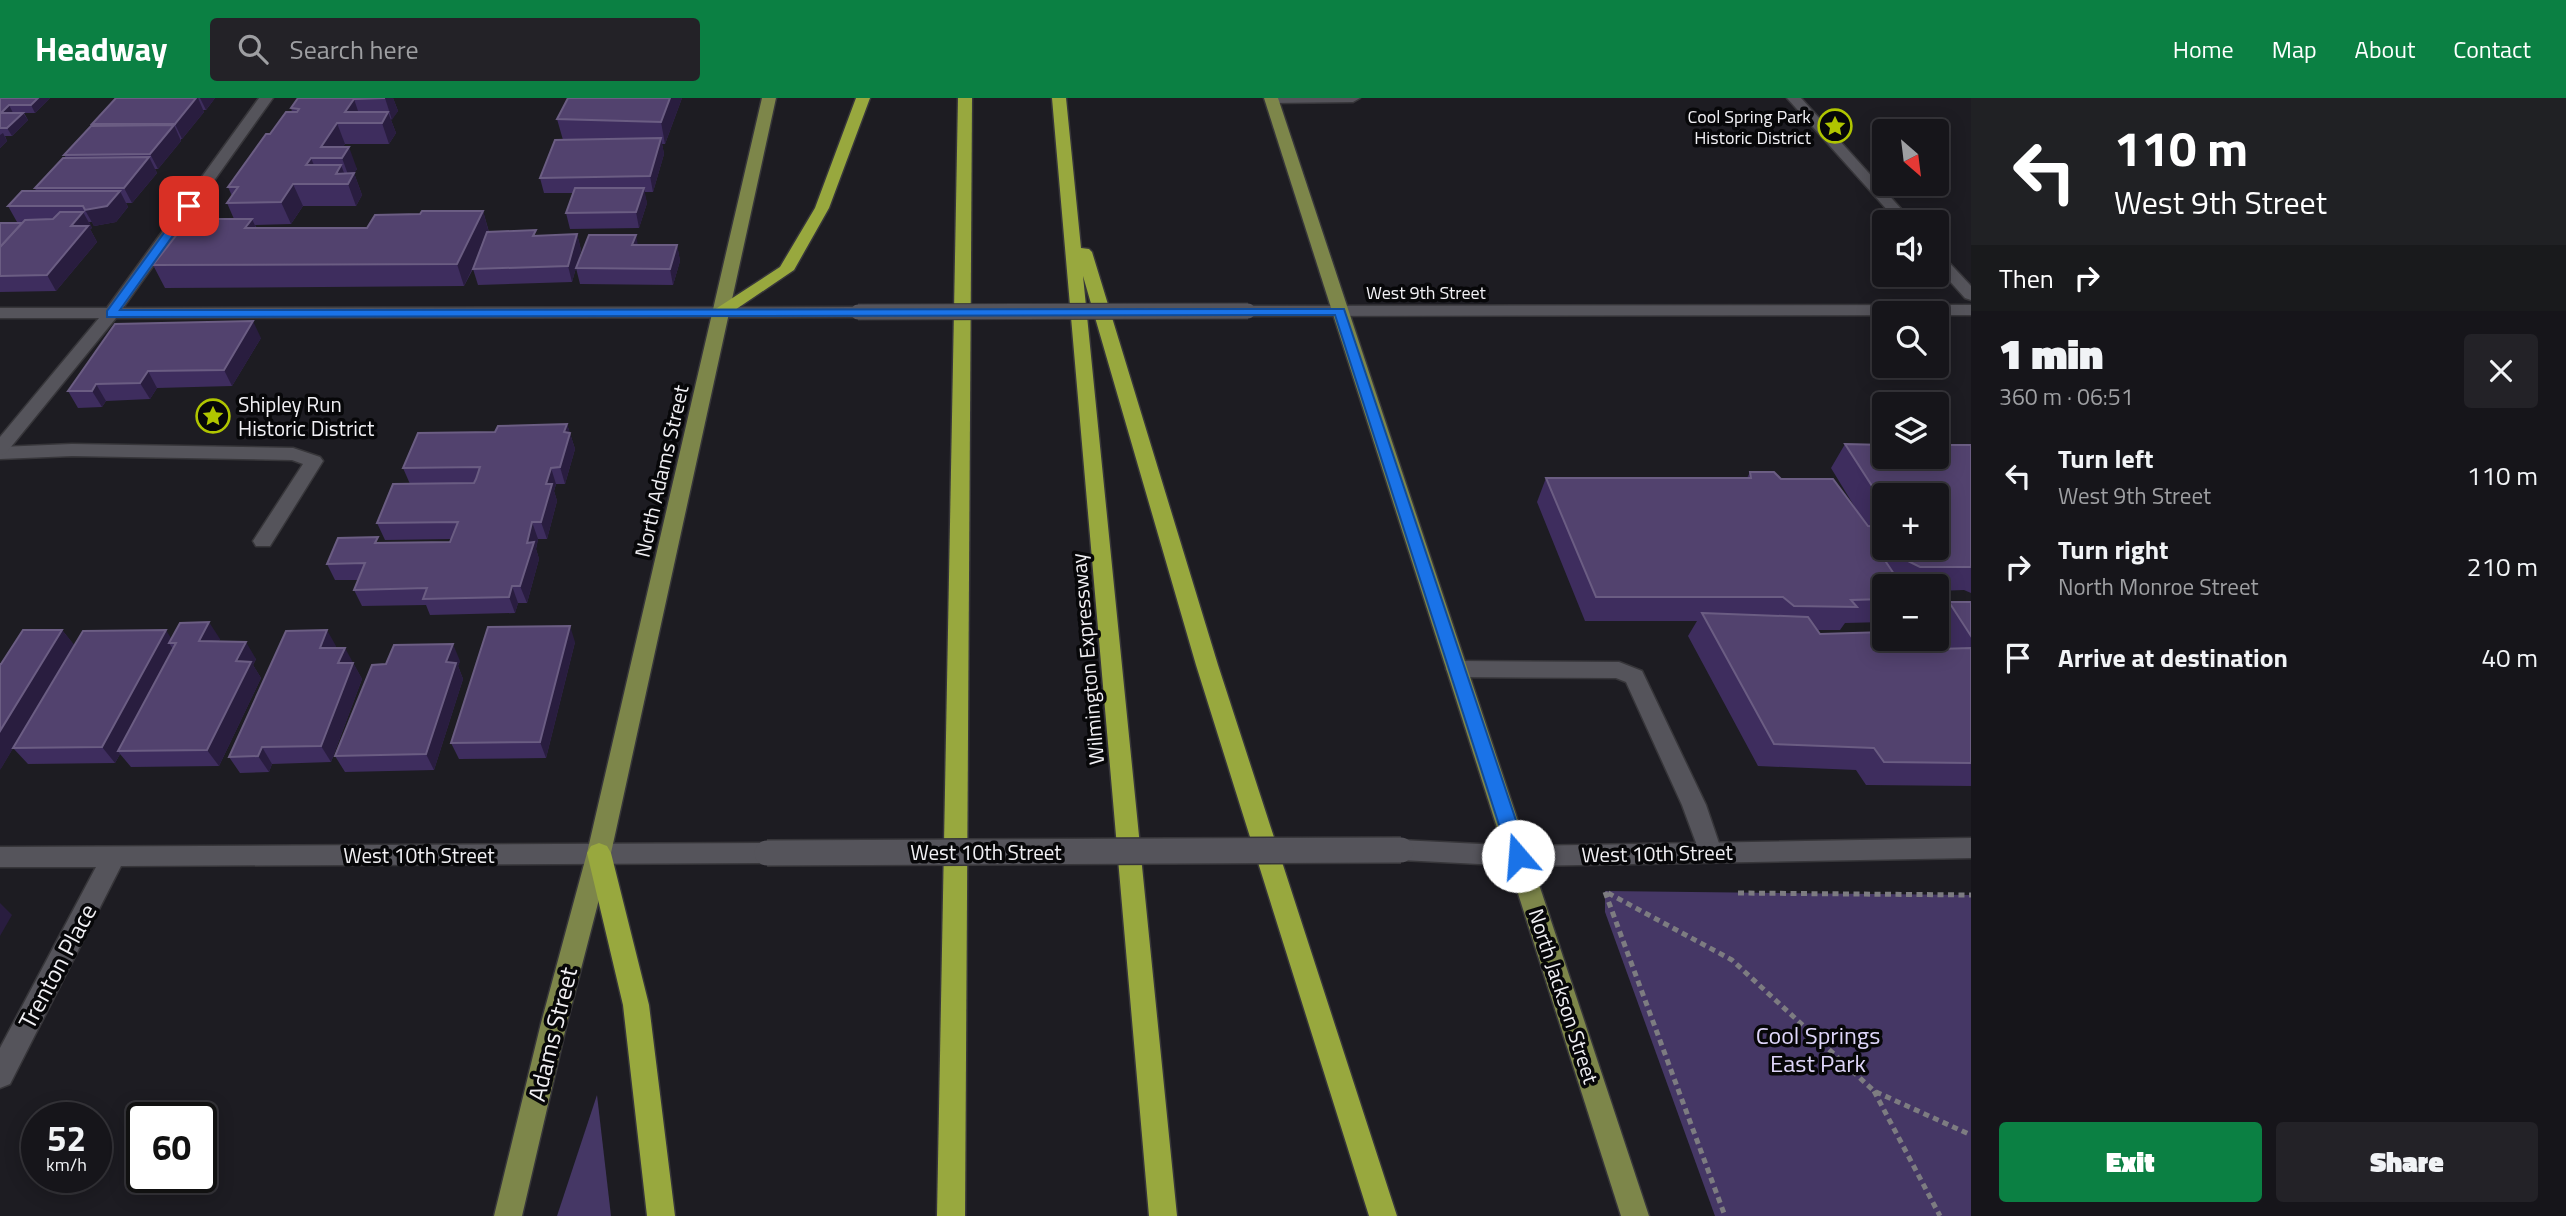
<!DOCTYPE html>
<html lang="en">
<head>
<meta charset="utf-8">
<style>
  body { margin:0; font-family:"Titillium Web",sans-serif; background:#232227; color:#f1f3f6; height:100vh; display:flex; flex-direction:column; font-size:26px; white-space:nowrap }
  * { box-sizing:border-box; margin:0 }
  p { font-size:23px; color:#9e9fa2 }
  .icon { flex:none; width:38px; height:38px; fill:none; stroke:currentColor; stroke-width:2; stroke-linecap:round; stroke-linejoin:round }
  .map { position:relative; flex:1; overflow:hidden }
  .side { display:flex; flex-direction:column; background:#16151a; width:595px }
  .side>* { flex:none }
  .banner { background:#202124; color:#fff; overflow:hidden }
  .needle { width:46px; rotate:152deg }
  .buttons { position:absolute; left:1872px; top:21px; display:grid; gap:14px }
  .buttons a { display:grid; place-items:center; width:77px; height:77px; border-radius:7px; background:#16151a; box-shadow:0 4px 18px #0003,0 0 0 2px #353439; font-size:35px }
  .speed { position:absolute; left:21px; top:1004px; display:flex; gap:14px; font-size:35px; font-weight:700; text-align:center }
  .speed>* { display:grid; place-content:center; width:91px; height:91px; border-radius:50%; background:#16151a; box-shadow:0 4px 18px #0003,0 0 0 2px #353439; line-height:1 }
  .speed small { font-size:18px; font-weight:400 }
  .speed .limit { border:4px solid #111; border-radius:10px; background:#fff; color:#111 }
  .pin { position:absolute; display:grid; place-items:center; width:60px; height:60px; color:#fff; margin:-30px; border-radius:14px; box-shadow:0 4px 10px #0006 }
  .me { position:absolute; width:77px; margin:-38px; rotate:342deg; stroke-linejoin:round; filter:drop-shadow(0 0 5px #0008) }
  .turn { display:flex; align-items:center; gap:24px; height:147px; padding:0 28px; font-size:32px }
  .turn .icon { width:91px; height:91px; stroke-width:2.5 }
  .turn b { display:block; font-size:49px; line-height:60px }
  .then { display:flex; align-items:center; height:66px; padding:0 28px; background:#0003; gap:14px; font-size:26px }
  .round { display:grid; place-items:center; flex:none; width:74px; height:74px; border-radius:7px; background:#232227 }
  .head { display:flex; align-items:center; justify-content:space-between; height:119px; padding:0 28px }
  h1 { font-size:42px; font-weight:800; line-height:52px }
  .primary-button { display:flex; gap:14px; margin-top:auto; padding:14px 28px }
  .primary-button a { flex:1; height:80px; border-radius:7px; background:#0b8043; color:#fff; font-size:28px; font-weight:800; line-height:80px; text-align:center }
  .primary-button a+a { background:#232227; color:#f1f3f6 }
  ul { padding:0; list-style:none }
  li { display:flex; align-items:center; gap:21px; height:91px; padding:0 28px }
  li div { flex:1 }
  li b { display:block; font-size:26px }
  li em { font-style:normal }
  header { display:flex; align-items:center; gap:42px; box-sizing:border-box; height:98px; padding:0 35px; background:#0b8043; color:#fff }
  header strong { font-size:33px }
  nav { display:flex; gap:38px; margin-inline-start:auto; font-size:24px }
  .search { width:490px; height:63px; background:#232227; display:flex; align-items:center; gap:18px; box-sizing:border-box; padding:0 24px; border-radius:7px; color:#9e9fa2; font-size:26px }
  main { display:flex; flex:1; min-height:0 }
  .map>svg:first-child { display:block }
  .green { fill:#453765 }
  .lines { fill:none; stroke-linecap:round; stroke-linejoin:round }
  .service-casing { stroke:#37363a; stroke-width:3 }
  .minor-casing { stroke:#37363a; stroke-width:3 }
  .primary-casing { stroke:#37363a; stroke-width:3 }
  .motorway-casing { stroke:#37363a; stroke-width:3 }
  .path { stroke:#7d7c81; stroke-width:5; stroke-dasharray:6 4.5; stroke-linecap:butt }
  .service { fill:#55545b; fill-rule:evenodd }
  .minor { fill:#55545b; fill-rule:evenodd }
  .primary { fill:#7d864a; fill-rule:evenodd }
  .motorway { fill:#98a83e; fill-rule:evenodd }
  .minor-bridge-far1-casing { stroke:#37363a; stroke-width:17; stroke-linecap:butt }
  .minor-bridge-casing { stroke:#37363a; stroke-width:28; stroke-linecap:butt }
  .minor-bridge-far1 { stroke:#55545b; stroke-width:15 }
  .minor-bridge { stroke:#55545b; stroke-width:25 }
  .wall { fill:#3e2d5e; fill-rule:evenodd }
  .shaded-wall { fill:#291d3f }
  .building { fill:#52426e; stroke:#6b5d83; stroke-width:2 }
  .route { fill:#1a73e8; stroke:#114b97; stroke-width:2 }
  .labels { text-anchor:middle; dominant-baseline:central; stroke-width:7; stroke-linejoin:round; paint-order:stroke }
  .far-poi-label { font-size:18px; fill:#f1f0f4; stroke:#070709; text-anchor:end }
  .far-street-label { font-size:18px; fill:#f1f0f4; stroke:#070709 }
  .poi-label { font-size:21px; fill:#f1f0f4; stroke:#070709; text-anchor:start }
  .street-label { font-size:21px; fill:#f1f0f4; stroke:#070709 }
  .near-street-label { font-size:24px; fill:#f1f0f4; stroke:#070709 }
  .near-park-label { font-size:24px; fill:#dfd6fa; stroke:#070709 }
</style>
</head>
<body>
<header>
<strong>Headway</strong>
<div class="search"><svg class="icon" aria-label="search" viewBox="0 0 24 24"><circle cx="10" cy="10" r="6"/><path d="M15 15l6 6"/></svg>Search here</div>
<nav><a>Home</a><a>Map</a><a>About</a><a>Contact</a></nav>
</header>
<main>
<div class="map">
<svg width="1971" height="1118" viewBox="0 0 1971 1118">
  <rect width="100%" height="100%" fill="#1d1c22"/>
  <g class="green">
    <polygon points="1605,793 1971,797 1971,1118 1715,1118 1605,814"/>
    <polygon points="597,997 611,1118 557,1118"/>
  </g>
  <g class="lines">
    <defs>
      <g id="service">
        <polygon points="72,346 293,350 320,359 323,363 270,448 256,448 253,443 303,366 292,362 72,358 0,361 0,349"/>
        <polygon points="1457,563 1619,564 1642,573 1706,707 1722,754 1718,761 1710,764 1702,761 1682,707 1626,584 1616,580 1457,579 1450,577 1446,571 1450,565"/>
      </g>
      <g id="minor">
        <polygon points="259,0 273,0 123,210 858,209 866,214 858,219 116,220 6,355 0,357 0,339 99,220 0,220 0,210 107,210"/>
        <polygon points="1265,0 1360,0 1353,4 1271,5"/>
        <polygon points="1787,0 1801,0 1913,124 1898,124"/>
        <polygon points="1937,155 1942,157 1971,188 1971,202 1965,200 1937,169"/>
        <polygon points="1971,207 1971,217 1248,218 1240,213 1248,208"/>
        <polygon points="1971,740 1971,760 1519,768 1401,762 1393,759 1389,752 1393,745 1401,742 1519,748"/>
        <polygon points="767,745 775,748 779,755 775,762 767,765 121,768 10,986 0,990 0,950 96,769 0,769 0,749"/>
      </g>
      <g id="primary">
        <polygon points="762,0 776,0 611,755 567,925 522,1118 494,1118 541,925 587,755"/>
        <polygon points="1264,0 1278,0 1649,1118 1621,1118"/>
      </g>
      <g id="motorway">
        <polygon points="856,0 870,0 829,110 794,172 726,218 714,218 712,215 714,212 780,169 815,110"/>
        <polygon points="958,0 972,0 965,1118 937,1118"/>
        <polygon points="1052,0 1066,0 1081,150 1089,151 1092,154 1218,567 1397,1118 1369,1118 1196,567 1083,178 1177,1118 1149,1118"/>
        <polygon points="599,745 607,748 611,755 649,907 675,1118 647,1118 623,907 587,755 591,748"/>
      </g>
    </defs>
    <use href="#service" class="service-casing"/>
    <use href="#minor" class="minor-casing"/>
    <use href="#primary" class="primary-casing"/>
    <use href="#motorway" class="motorway-casing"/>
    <g class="path">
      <polyline points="1605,794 1725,1118"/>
      <polyline points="1608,795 1732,862 1874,993 1971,1037"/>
      <polyline points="1738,795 1971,797"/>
      <polyline points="1874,993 1940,1118"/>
    </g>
    <use href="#service" class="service"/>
    <use href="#minor" class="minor"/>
    <use href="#primary" class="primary"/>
    <use href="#motorway" class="motorway"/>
    <defs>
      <polyline id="minor-bridge-far1" points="858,214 1248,213"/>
      <polyline id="minor-bridge" points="767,755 1401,752"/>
    </defs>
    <use href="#minor-bridge-far1" class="minor-bridge-far1-casing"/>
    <use href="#minor-bridge" class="minor-bridge-casing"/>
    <use href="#minor-bridge-far1" class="minor-bridge-far1"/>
    <use href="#minor-bridge" class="minor-bridge"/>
  </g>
  <g class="wall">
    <polygon points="0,0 50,0 35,15 24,15 28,22 12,38 5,38 7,43 0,50"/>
    <polygon points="116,0 215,0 206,12 203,12 204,14 182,41 181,41 181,43 158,71 155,71 157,75 132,105 126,105 128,109 116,124 94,128 92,124 89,124 92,130 90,131 97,144 56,193 0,194 0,125 22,124 17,124 8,108 36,93 35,90 66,60 64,57 93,28 92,26"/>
    <polygon points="298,0 393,0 398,13 391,22 396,35 389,46 345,46 343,49 357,71 354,75 362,97 356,108 303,108 291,126 255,127 257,130 367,130 420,116 483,113 489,134 537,138 577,136 581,152 576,169 638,147 677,147 680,163 673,187 580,186 576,170 572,184 478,187 473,171 464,188 165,190 153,167 234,121 227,105 232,98 228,89 270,36 292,14 291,10"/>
    <polygon points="568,0 682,0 665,46 662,46 664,56 653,94 644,94 647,105 639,130 570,131 566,115 573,95 544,95 540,80 563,42 557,21"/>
    <polygon points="261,240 232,288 157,290 150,301 106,303 102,309 78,310 68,293"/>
    <polygon points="567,326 575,351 565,386 556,386 554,393 557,403 547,441 538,441 536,451 539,461 527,505 518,505 515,515 430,517 426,507 362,508 354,492 358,482 335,482 327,466 381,445 450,444 451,441 385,442 377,425 410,386 403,370 495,334"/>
    <path d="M1845,346L1971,347V495L1964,492L1937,493V488H1885V524L1845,525L1840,532H1818L1820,536L1939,551H1946L1937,537V519L1949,504H1971V688L1866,687L1856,672L1758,668L1688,538L1697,523H1585L1537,404L1546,380H1747L1750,374L1781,381L1859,416L1831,370ZM1885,397L1937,450H1885Z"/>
    <polygon points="62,532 74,547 171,540 220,541 218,544 256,561 253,567 261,580 219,668 131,669 120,656 115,665 28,666 13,650 0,672"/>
    <polygon points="575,544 546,660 459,661 451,645"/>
    <polygon points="336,548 336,550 353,565 362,581 331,664 272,666 269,674 240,675 229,659"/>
    <polygon points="460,563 458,568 463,581 434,672 345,674 335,658"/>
  </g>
  <g class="shaded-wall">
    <polygon points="38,0 50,0 35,15 31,7"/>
    <polygon points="196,0 198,0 204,14 182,41 175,26"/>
    <polygon points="200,0 215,0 206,12"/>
    <polygon points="385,0 393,0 398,13 392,22"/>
    <polygon points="670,0 682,0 665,46 661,24"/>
    <polygon points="354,1 361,22 345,14"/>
    <polygon points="9,7 13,15 1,15"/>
    <polygon points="388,14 396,35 389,46 382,25"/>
    <polygon points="23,15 28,22 12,38 7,30"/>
    <polygon points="337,25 345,46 336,60 321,49"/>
    <polygon points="174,27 181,43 158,71 150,56"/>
    <polygon points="3,35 7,43 0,50 0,37"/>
    <polygon points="661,40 664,56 653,94 650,78"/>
    <polygon points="349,49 357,71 350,82 342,60"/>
    <polygon points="149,59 157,75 132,105 124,90"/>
    <polygon points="311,60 320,82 306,67"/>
    <polygon points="341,67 348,85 354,75 362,97 356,108 348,86 336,76"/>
    <polygon points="293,86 303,108 291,126 281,104"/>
    <polygon points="644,90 647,105 639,130 636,114"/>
    <polygon points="120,93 128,109 116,124 94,128 85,112"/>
    <polygon points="483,113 489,135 464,188 457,166"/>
    <polygon points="83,114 92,130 90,131 97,144 56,193 47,177 71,128"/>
    <polygon points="252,121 262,143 245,130"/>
    <polygon points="577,136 581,152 572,184 568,168"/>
    <polygon points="636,137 639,153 632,147"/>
    <polygon points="677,147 680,163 673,187 670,171"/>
    <polygon points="253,223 261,240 232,288 224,272"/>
    <polygon points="148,273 157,290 150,301 140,285"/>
    <polygon points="96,286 106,303 102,309 92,293"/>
    <polygon points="567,326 575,351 565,386 560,369 564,334"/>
    <polygon points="551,370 556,386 554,393 557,403 547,441 541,424 546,386"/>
    <polygon points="532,424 538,441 536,451 539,461 527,505 520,488 527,445"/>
    <polygon points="512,488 518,505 515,515 509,499"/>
    <polygon points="209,524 220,541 210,560 199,543"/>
    <polygon points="570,528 575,544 546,660 540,644"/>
    <polygon points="62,532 75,548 0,672 0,633"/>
    <polygon points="166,532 174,545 169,545 175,554 118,653 120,656 115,665 102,649"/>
    <polygon points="327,532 336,548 329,567 320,550"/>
    <polygon points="246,544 256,561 253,567 261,580 219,668 207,652 236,563"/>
    <polygon points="453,546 460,563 458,568 463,581 434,672 426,656 446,564"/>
    <polygon points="345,550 362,581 331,664 321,648 338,565"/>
    <polygon points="262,649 272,666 269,674 258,658"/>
    <polygon points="0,805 12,817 0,838"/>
  </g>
  <g class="building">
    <polygon points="0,0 38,0 31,7 9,7 1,15 23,15 7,30 0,30"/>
    <polygon points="116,0 196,0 175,26 92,26"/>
    <polygon points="298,0 385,0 354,1 345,14 388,14 382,25 337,25 321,49 349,49 342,60 311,60 306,67 341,67 336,76 354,75 348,86 293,86 281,104 227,105 238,89 228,89 266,36 270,36 286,14 297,14 299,11 291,10"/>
    <polygon points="568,0 670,0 661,24 557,21"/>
    <polygon points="174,27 150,56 64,57 91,28"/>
    <polygon points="661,40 650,78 540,80 555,42"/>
    <polygon points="149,59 124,90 35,90 63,60"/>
    <polygon points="575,90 644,90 636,114 566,115"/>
    <polygon points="22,93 120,93 107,108 85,112 83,108 8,108"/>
    <polygon points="422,113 483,113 457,166 153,167 189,121 252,121 245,130 367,130 375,117 420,116"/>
    <polygon points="60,114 83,114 71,128 88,128 47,177 0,178 0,149 25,122 53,121"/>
    <polygon points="0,125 22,125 0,149"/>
    <polygon points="536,132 533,138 577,136 568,168 473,171 487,134"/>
    <polygon points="589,137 636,137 632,147 677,147 670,171 576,170"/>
    <polygon points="253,223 224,272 148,273 140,285 96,286 92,293 68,293 115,226"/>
    <polygon points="567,326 564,334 570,335 560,369 551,370 546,386 552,386 541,424 532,424 527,445 534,444 520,488 512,488 509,499 423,501 427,490 354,492 365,465 327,466 338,440 378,439 375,445 450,444 458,424 377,425 393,386 474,385 476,381 480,369 403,370 418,335 495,334 498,328"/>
    <polygon points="1845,346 1885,347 1885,359 1937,359 1937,347 1971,347 1971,469 1920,469 1886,452 1878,452 1902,488 1885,488 1885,501 1851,502 1857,509 1794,508 1783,499 1596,499 1546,380 1751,380 1750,374 1774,374 1781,381 1833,381 1868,428 1885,429 1885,450 1937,450 1937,397 1885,397 1885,408"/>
    <polygon points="1949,504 1971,504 1971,538"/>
    <polygon points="1702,515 1808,519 1820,536 1885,534 1885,541 1932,541 1939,551 1971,550 1971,665 1884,664 1874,650 1774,646"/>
    <polygon points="209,524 199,543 246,544 236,563 251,564 207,652 118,653 176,545 169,545 180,525"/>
    <polygon points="570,528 540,644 451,645 488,529"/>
    <polygon points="23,532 62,532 0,633 0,566 1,566"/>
    <polygon points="166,532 102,649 13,650 83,533"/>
    <polygon points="327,532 320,550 345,550 338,565 353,565 321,648 262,649 258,658 229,659 286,533"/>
    <polygon points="453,546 446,564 456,565 426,656 335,658 372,567 386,566 394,547"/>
  </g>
  <polygon class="route" points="185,106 194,108 120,212 1344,211 1528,758 1525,763 1518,766 1512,763 1509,758 1335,217 107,219 107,213"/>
  <defs>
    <symbol id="sight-ring" viewBox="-11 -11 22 22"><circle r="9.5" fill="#070709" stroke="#b0c500" stroke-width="1.5"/><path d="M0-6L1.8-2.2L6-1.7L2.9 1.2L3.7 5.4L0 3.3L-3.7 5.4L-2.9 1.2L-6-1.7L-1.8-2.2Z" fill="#b0c500"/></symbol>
  </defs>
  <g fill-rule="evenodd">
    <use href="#sight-ring" x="1816" y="9" width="38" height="38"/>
    <use href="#sight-ring" x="194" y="299" width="38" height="38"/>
  </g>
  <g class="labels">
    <g class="far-poi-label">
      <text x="1811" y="18">Cool Spring Park<tspan x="1811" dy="21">Historic District</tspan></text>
    </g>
    <g class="far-street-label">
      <text x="1426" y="194">West 9th Street</text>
    </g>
    <g class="poi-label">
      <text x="238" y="306">Shipley Run<tspan x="238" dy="24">Historic District</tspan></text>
    </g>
    <g class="street-label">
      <text transform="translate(661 373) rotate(-77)">North Adams Street</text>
      <text transform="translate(1087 561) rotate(-95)">Wilmington Expressway</text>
      <text x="986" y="754">West 10th Street</text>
      <text transform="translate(1657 755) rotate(-1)">West 10th Street</text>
      <text x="419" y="757">West 10th Street</text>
      <text transform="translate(1564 898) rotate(72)">North Jackson Street</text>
    </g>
    <g class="near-street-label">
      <text transform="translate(57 868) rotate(-62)">Trenton Place</text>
      <text transform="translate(552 936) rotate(-76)">Adams Street</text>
    </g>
    <g class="near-park-label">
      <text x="1818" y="937">Cool Springs<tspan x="1818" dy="28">East Park</tspan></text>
    </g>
  </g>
</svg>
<div class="buttons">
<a><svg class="needle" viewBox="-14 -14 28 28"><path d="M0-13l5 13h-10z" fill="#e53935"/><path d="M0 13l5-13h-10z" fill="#9e9fa2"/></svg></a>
<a><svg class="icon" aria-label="sound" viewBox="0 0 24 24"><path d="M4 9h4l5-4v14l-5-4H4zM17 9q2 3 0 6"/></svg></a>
<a><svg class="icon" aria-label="search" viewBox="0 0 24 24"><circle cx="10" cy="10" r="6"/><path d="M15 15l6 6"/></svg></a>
<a><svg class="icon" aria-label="layers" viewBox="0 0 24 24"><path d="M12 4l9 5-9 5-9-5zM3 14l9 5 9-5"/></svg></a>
<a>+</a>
<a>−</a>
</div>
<div class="speed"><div>52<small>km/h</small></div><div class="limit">60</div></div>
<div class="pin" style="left:189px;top:108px;background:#d93025"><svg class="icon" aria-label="arrive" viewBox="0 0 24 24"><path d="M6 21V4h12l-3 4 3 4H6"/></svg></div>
<svg class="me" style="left:1518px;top:758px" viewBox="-20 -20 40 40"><circle r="19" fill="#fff"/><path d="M0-13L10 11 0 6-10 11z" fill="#1a73e8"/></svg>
</div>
<section class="side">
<div class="banner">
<div class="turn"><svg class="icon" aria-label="left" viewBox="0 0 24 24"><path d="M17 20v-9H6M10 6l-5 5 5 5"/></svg><div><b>110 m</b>West 9th Street</div></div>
<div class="then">Then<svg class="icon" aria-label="right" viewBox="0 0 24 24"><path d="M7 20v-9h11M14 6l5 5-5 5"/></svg></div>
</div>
<div class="head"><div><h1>1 min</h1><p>360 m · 06:51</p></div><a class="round"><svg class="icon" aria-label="close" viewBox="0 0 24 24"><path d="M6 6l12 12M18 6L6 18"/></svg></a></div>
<ul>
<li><svg class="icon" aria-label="left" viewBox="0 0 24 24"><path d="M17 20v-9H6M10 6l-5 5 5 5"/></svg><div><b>Turn left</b><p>West 9th Street</p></div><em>110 m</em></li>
<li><svg class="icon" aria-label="right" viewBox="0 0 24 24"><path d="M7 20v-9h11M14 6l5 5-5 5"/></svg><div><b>Turn right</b><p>North Monroe Street</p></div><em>210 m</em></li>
<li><svg class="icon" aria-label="arrive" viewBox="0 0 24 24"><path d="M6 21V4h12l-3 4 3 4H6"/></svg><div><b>Arrive at destination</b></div><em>40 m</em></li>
</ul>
<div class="primary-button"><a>Exit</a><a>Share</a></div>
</section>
</main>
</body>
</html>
